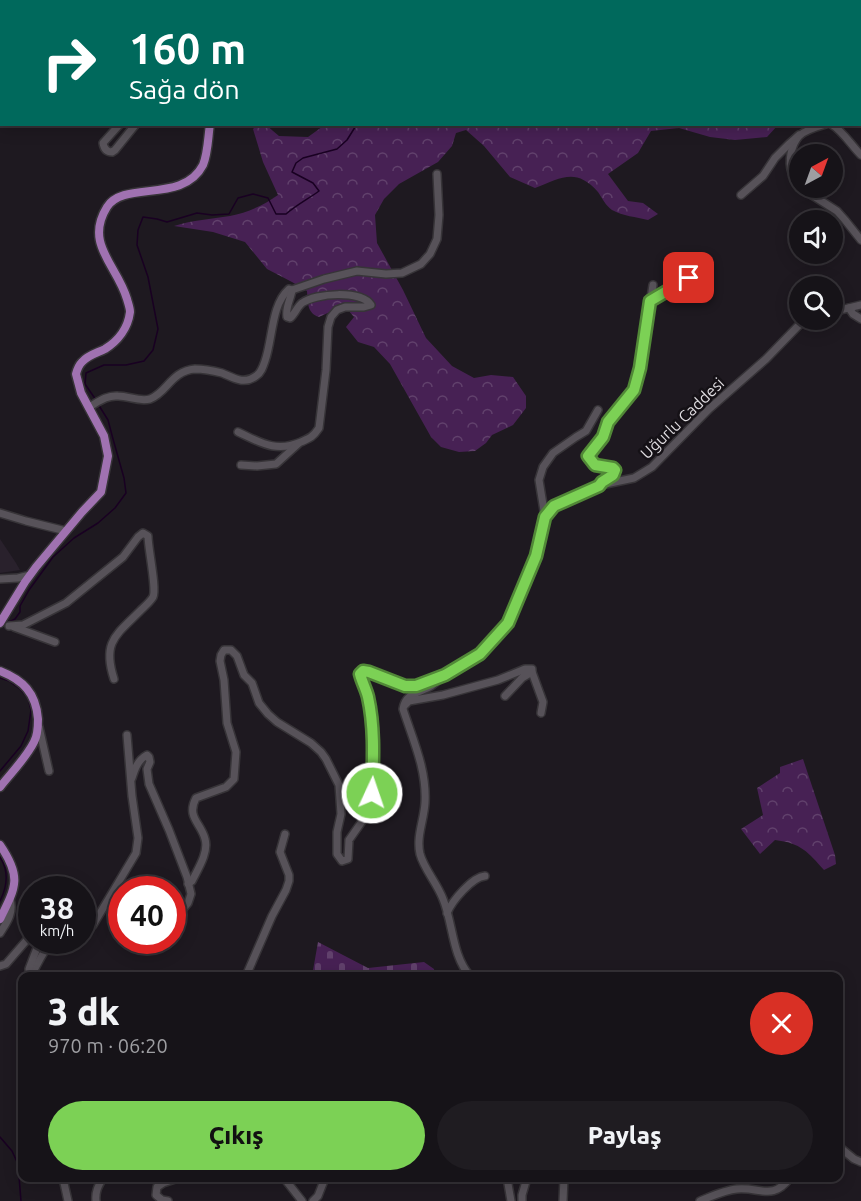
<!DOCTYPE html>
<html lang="tr">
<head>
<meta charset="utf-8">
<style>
  body { margin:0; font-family:Ubuntu,sans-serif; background:#1f1c21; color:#f1f3f6; height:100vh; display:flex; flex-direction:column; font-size:22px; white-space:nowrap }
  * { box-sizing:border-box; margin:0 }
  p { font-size:20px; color:#9e9ea2 }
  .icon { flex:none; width:33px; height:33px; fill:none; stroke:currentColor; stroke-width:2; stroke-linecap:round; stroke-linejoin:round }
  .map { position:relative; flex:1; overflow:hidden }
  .sheet { position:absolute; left:18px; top:972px; width:825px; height:210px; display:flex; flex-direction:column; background:#161318; border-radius:12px; box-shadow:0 3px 15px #0003,0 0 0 2px #353237 }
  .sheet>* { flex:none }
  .top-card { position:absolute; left:0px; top:0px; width:861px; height:126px; box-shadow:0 3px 15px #0003,0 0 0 2px #353237; background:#00695c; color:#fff; overflow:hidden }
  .needle { width:39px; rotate:41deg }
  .controls { position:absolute; left:789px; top:144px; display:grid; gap:12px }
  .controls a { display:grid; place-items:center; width:54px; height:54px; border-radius:50%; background:#161318; box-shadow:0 3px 15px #0003,0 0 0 2px #353237; font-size:30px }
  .speed { position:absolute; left:18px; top:876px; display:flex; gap:12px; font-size:30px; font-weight:700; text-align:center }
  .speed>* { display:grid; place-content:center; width:78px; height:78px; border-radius:50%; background:#161318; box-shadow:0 3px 15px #0003,0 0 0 2px #353237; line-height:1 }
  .speed small { font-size:15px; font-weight:400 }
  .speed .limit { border:9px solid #d22; background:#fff; color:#111 }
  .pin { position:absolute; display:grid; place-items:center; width:51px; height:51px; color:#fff; margin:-26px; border-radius:12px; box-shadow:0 3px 9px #0006 }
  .me { position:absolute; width:66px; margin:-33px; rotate:3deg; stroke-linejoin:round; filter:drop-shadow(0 0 4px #0008) }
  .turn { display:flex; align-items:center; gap:21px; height:126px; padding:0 30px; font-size:27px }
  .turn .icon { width:78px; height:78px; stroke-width:2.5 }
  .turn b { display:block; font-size:42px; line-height:51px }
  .round { display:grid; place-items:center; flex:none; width:63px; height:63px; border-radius:32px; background:#1f1c21 }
  .summary { display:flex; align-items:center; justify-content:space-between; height:102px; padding:0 30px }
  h1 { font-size:36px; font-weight:800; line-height:45px }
  .cta { display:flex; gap:12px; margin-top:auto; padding:12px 30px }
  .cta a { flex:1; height:69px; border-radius:36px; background:#7cd155; color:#111; font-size:24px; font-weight:800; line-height:69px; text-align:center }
  .cta a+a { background:#1f1c21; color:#f1f3f6 }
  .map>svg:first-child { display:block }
  .built { fill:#29212c }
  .forest { fill:url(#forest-crowns) }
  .cemetery { fill:url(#cemetery-stones) }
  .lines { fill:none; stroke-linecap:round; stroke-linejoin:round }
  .stream { stroke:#190022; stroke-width:1.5 }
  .minor-casing { stroke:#373438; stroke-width:10 }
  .major-casing { stroke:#373438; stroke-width:11 }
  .minor { stroke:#575259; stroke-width:7 }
  .major { stroke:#a072b1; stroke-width:8 }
  .route-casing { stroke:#518837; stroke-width:15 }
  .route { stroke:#7cd155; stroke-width:10 }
  .labels { text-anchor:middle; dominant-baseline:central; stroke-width:5; stroke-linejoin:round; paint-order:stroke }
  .street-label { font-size:16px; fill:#dfdce0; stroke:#151116 }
</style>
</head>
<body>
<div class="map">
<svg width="861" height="1201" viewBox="0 0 861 1201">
  <defs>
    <pattern id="forest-crowns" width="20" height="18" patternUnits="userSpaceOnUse" patternTransform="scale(1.5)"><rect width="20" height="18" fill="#472154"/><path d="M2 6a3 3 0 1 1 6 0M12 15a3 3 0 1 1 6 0" fill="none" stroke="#61416c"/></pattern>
    <pattern id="cemetery-stones" width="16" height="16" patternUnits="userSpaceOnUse" patternTransform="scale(1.5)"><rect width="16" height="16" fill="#472154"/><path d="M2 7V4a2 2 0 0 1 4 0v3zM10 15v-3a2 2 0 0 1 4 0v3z" fill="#61416c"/></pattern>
  </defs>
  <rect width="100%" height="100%" fill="#1e1920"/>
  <polygon class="built" points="0,539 16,563 20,570 0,573"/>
  <g class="forest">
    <polygon points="471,0 861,0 861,67 860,67 860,2 471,1"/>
    <path d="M326,124L778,125L767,137L735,140L710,137L679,128L651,131L638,153L608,174L628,201L643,203L658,214L648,220C636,217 623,216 612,210C606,206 602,198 598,192C576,167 561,178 535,188L510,177L484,146L466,130L456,133L452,146L438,162L399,184L384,199L375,215L377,243L403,290L426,338L452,366L474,378L491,375L513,377L526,396V408L513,425L492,435L486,443L475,451L459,452L441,447L431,437L390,364L374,347L358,342L346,327L354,317L348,310L332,311L319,317C307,313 308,303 307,291L292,282L267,269L245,242L213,232L174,226C193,220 211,219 230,216C247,213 264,205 278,195L263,162L253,129L257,125H266L279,136L308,137Z"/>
    <path d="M803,759L835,855L836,864L824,870C808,852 801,843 775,840L760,854L741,829L763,815L757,788L780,773V767Z"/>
  </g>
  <polygon class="cemetery" points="318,942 368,968 424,962 434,969 435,976 312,976"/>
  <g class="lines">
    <g class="stream">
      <polyline points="478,2 479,0"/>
      <path d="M96,400L85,384L86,373L104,365H126L144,361L153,350L158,329L148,277L137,245L138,230L143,217L157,219L167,222L197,213L212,215L229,214L238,198L253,194L268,198L276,214H286C296,205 308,199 319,191L313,183L292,172L296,163L303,158L337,149L347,140L357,124"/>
      <polyline points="7,621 9,622 15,619 20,612 20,606 29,590 53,557 74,538 98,523 115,508 126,493 124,478 113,439 108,420 98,404"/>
      <polyline points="0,678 9,681 20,689 28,698 31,710 28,731 21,746 0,771"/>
      <path d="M0,857C9,871 7,887 0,901"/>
      <polyline points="0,1137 12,1151 18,1164 21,1201"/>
    </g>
    <defs>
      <g id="minor">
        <polyline points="87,0 88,2"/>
        <polyline points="190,2 190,0"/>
        <polyline points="0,81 2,81"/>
        <polyline points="860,112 861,111"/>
        <path d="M120,124L103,143C104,149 107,152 112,152L115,150L136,124"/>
        <path d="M831,124C843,131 851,145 861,155"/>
        <path d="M800,185C797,181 793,177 792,173C788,161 791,145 799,136C804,131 819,126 826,124"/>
        <polyline points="801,188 837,211 845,220 861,240"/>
        <polyline points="741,195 763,176 775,158 789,144 799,135"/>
        <polyline points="650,301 703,269"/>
        <polyline points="849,308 853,314 861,319"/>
        <polyline points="832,312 861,305"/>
        <path d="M89,407C98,402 107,395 118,396C129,396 139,402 150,399C167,393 171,371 195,369C202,369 214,371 222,373C234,378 244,385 256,376C261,373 263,367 265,361C273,338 271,305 289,289L292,290L324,279L357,271L386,274L402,273L421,264L430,254L437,239L439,215L437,174"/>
        <path d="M238,432C260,442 275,453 301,442C310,438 313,437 319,428L326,370L328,327L331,317L337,310L345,307H364L371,305C361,290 316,293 302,303C297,307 295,314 290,318L287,317C285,307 291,299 292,290"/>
        <polyline points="241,465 257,466 276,464 298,444"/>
        <polyline points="600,484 613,475 615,470 613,468 595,465 588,456 603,437 607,422 634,390 640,368 653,285"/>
        <polyline points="0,513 26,521 66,531"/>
        <polyline points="545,517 539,480 543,467 553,453 576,437 586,431 598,410"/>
        <polyline points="0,579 18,578 30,575"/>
        <path d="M9,626L23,625L66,603L123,557L138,537L143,533L148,536C148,548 157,589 153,597C150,602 144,607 140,611C116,635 102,642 114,679"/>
        <polyline points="14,627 55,642"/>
        <polyline points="532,672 543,702 541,713"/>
        <path d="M438,680C427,694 406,689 403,709C413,740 427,770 425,803C424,820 416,837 420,854C424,869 437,883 443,899C453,923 452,956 470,976"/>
        <polyline points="405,705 409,701 443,695 498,680 525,669 532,669 532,672 522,678 505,696"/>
        <polyline points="39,727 49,771"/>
        <path d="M132,778C135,768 138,760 147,755L149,757L150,762L147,769L149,784L169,830L187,877L191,894L188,903L182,910L172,917"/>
        <path d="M188,884L192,881C198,869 209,852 205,839C201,823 186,817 196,798L226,787L234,779L236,752L227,723L224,680L220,661L221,655L224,650H231L237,656L244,675L252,683L259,703L268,714L277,722L311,743L321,752L326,759L339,785L341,814L337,832V854L342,861L348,859L349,840L363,820L372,793L374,752L371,718L367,694L360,674L363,671L369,672L405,686H416L445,675L480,654L508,623L535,556L545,517L554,506L596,486L634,478L652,467L709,409L766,359L801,323L809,320"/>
        <path d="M447,913C452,901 472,877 485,876"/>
        <path d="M0,933C7,922 14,913 10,899"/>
        <polyline points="82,935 93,925 136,853 138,838 132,796 127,735"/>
        <polyline points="0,966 6,964 32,934"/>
        <path d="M30,976C42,960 43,941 66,940"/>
        <polyline points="30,976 29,969 40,940"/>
        <polyline points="246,976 272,916 286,890 289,881 289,875 280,852 285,834"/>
        <polyline points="838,1146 854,1159 861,1162"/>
        <polyline points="64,1178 64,1183 68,1201"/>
        <polyline points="284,1178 302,1201"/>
        <polyline points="507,1178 511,1201"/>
        <path d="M96,1201C95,1192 98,1186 103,1178"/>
        <polyline points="168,1201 162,1200 156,1195 157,1187 163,1183 178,1178"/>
        <polyline points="313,1201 318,1196 325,1178"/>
        <polyline points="522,1201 522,1195 527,1178"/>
        <polyline points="563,1201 564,1178"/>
        <path d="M700,1201C712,1196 725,1190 737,1189C761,1187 772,1201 790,1178"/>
      </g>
      <g id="major">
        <polyline points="367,2 368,0"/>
        <path d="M0,623L25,582L36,567L82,512L101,492L108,456L104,436L81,393L76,374C77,370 79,365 82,362C88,355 97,353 105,349C118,341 128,328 130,312C130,308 128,303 127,299C117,265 84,244 107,207C124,180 183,204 203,165C208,153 208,137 210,124"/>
        <path d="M0,671C23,680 36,693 38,719C38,726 38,735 34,742C26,758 11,773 0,787"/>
        <path d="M0,845C22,877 16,887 0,919"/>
      </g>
    </defs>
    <use href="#minor" class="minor-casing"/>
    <use href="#major" class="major-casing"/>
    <use href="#minor" class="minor"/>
    <use href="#major" class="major"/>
  </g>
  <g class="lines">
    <defs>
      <path id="route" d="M372,793C373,761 375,729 368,697C366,689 362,682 360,674L363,671L369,672L405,686H416L445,675L480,654L508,623L536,556L545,517L554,506L599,486L602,482L613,475L615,470L613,468L595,465L588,456L603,437L608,422L634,390L640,368L650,301L689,278"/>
    </defs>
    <use href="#route" class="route-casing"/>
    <use href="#route" class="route"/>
  </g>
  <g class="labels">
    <g class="street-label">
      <text transform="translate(682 418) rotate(-44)">Uğurlu Caddesi</text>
    </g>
  </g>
</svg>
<div class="controls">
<a><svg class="needle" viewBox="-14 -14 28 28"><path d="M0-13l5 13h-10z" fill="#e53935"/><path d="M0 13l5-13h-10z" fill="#9e9ea2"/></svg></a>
<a><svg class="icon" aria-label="sound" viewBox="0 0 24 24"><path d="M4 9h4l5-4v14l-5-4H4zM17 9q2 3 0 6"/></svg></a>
<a><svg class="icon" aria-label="search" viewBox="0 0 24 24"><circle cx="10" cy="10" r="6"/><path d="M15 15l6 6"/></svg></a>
</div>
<div class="speed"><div>38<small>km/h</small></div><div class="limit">40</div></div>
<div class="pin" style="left:689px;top:278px;background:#d93025"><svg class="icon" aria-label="arrive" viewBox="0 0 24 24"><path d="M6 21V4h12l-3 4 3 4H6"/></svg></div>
<svg class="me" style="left:372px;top:793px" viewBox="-20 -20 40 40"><circle r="17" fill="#7cd155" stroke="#fff" stroke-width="3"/><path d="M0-11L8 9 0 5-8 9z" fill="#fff"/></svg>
<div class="top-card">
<div class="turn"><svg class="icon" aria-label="right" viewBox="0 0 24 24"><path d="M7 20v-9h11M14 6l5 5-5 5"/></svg><div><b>160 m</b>Sağa dön</div></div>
</div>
<section class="sheet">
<div class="summary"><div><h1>3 dk</h1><p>970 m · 06:20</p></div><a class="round" style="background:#d93025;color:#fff"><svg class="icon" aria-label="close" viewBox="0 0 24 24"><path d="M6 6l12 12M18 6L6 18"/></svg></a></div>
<div class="cta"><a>Çıkış</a><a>Paylaş</a></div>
</section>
</div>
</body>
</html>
